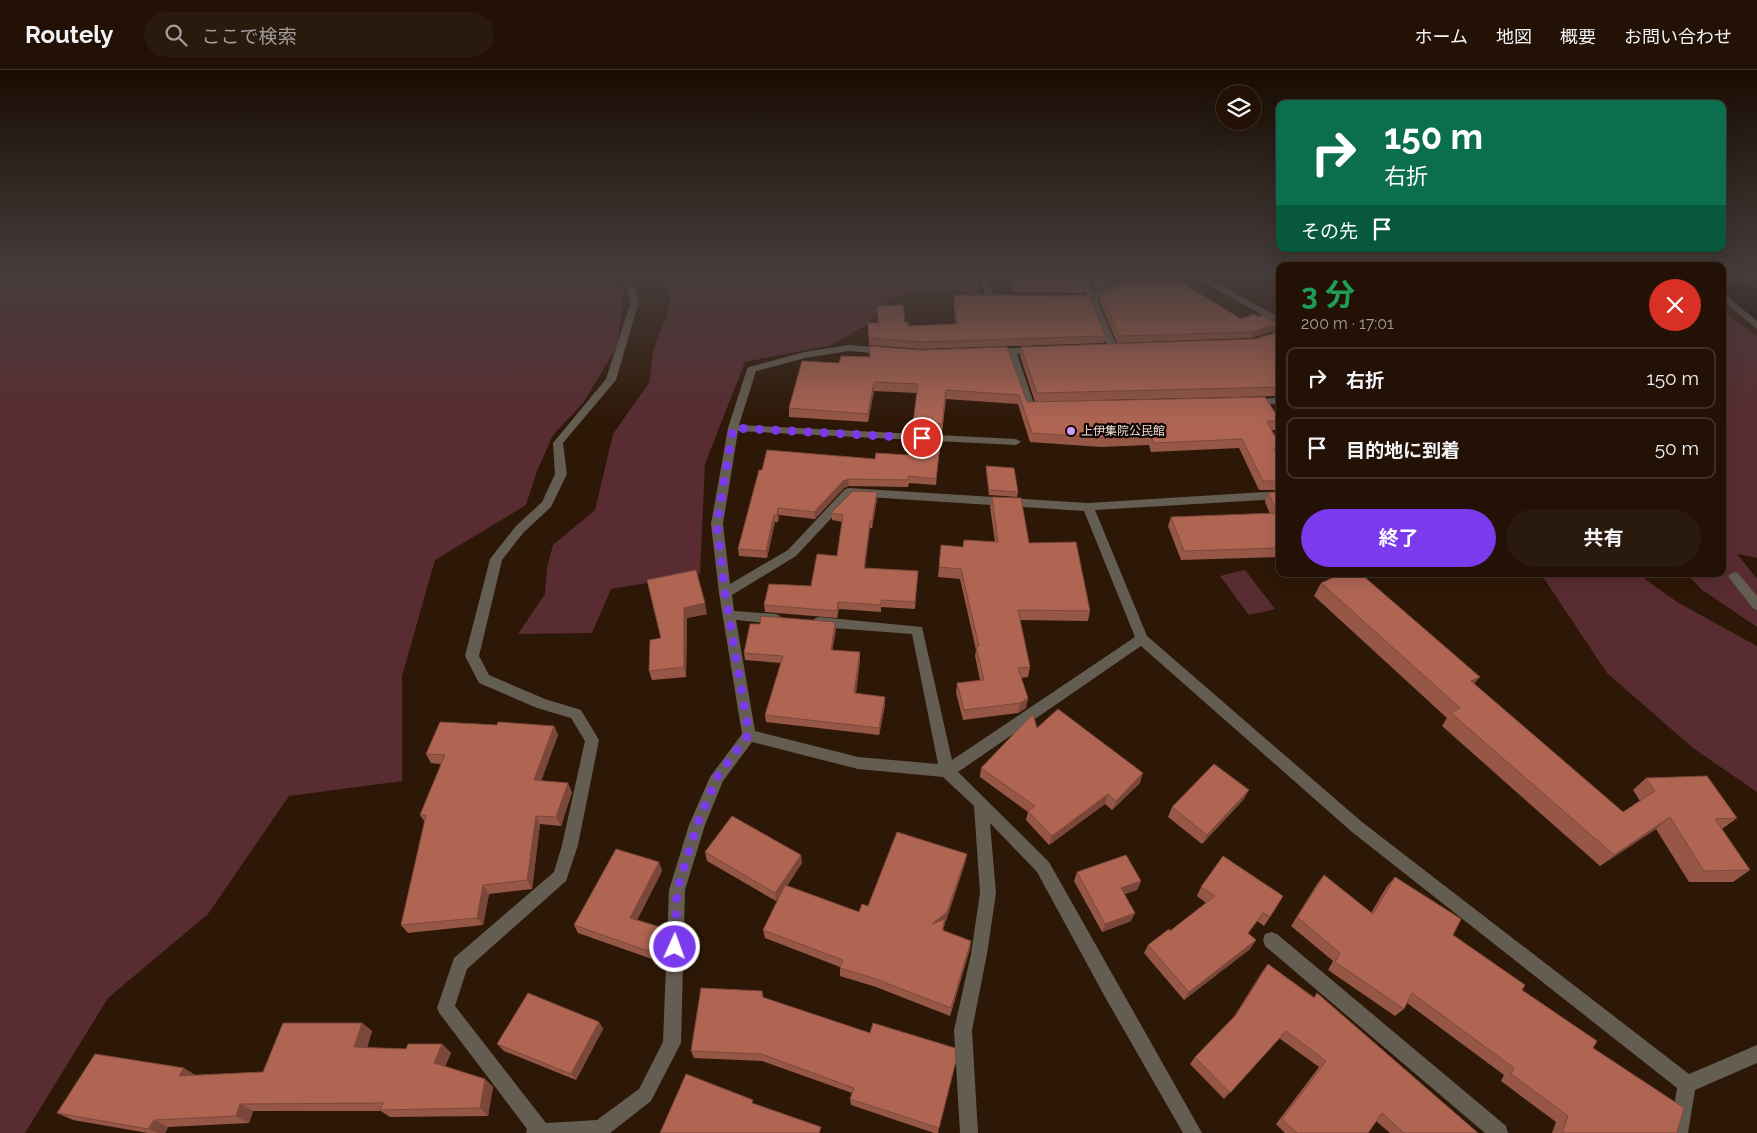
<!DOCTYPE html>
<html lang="ja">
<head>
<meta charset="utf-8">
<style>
  body { margin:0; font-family:Raleway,"Noto Sans JP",sans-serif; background:#2a1a0e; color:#f1f3f6; height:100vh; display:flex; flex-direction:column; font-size:19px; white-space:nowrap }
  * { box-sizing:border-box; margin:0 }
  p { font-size:16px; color:#a29d9a }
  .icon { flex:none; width:28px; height:28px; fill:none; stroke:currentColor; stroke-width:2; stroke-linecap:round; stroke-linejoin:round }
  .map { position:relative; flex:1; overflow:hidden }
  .drawer { position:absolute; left:1276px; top:192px; width:450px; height:315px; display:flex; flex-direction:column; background:#221104; border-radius:10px; box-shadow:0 5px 20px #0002,0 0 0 1px #3f3126 }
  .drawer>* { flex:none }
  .top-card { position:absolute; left:1276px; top:30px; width:450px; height:152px; border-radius:10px; box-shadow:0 5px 20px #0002,0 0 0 1px #3f3126; background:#0b6e4f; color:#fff; overflow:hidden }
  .controls { position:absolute; left:1216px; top:15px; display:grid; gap:10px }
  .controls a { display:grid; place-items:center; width:45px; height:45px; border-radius:50%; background:#221104; box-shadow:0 5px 20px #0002,0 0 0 1px #3f3126; font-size:25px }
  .pin { position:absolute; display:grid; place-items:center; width:42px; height:42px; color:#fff; margin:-21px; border:2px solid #fff; border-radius:50%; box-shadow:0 1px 5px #0007 }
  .me { position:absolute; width:55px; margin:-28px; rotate:2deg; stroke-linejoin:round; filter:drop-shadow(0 0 4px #0008) }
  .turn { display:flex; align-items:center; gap:18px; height:105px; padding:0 25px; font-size:22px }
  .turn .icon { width:65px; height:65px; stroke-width:2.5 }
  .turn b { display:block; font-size:35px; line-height:42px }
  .then { display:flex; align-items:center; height:48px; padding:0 25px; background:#0003; gap:10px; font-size:19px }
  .round { display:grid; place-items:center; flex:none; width:52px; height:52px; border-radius:26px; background:#2a1a0e }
  .head { display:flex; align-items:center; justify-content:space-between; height:85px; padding:0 25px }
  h1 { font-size:30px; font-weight:700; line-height:38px; color:#1e9e55 }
  .primary-button { display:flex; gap:10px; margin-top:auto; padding:10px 25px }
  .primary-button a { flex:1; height:58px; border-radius:30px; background:#7c3aed; color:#fff; font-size:20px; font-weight:700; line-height:58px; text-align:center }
  .primary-button a+a { background:#2a1a0e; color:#f1f3f6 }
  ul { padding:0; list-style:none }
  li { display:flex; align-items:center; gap:15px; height:62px; margin:0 10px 8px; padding:0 15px; border:2px solid #3f3126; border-radius:10px }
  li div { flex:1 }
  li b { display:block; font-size:19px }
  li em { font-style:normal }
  header { display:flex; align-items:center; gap:30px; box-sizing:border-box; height:70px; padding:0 25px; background:#221104; border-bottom:1px solid #3f3126 }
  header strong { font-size:24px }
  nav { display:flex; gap:28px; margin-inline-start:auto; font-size:18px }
  .search { width:350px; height:45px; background:#2a1a0e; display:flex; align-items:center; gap:12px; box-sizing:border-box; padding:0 18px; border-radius:28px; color:#a29d9a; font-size:19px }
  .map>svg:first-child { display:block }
  .green { fill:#592c32 }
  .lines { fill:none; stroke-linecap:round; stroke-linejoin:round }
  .river { fill:#0a0600; fill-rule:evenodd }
  .street { fill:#645d51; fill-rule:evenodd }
  .wall { fill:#975747 }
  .shaded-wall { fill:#7b473a }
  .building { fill:#b06553; stroke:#7b473a }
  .route { stroke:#7c3aed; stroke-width:9; stroke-dasharray:0 16.2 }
  .poi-dot { fill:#d09dff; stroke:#0e0502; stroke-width:2 }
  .labels { text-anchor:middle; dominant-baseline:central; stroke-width:4.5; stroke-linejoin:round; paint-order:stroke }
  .poi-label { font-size:12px; fill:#eeded3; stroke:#0e0502; text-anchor:start }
</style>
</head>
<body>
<header>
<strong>Routely</strong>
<div class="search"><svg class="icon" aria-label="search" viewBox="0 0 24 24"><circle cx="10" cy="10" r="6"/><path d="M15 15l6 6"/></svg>ここで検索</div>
<nav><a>ホーム</a><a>地図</a><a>概要</a><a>お問い合わせ</a></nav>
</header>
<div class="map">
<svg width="1757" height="1063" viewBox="0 0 1757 1063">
  <rect width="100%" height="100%" fill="#2d1706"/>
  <g class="green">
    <polygon points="0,205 604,205 624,219 617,277 583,333 553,365 537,401 526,435 435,490 402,606 402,711 289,726 208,844 108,928 25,1063 0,1063"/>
    <polygon points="655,205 975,205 981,229 951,219 891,227 866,255 832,275 745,292 705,394 700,504 611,519 592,563 518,564 545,524 547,498 553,475 595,440 613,364 649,313 653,281 668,242 670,221"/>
    <polygon points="1723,241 1757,266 1757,488 1737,484 1757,509 1757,557 1701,519 1687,504 1722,504"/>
    <polygon points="1245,500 1275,539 1249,545 1220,506"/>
    <polygon points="1541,504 1638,504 1677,532 1757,576 1757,722 1693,678 1607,603"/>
  </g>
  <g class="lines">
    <polygon class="river" points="1722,205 1740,205 1757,218 1757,247 1744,244 1722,226"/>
    <g class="street">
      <path d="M620,205H628L639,231L616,310L563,373L567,404L551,437L524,462L502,490L479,586L489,605L545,629L581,640L599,670L578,775L566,811L467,899L455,936L546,1053L597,1050L639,1019L663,972L669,820L689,755L710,707L742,664L719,523L711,454L728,358L747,299L749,297L804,282L849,275L886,278L891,281L886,284L849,281L805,288L756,301L739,355L1016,369L1021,372L1016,375L738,361L723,454L730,514L788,480L845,419L849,418L1088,433L1280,421V429L1095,440L1147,566L1362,752L1689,1004L1757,975V993L1695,1020L1688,1063H1670L1677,1018L1352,762L1141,576L958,702L1049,792L1202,1063H1183L1105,927L1037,802L990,753L996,823L987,884L972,960L978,1063H960L954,960L971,884L980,823L974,736L943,707L858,699L752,672L723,711L705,755L685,820L681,973L651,1031L610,1063H526L527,1059L440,944L437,938L454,888L554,802L562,775L585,671L571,648L537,638L479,613L465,586L490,489L516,456L542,432L555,404L553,373L606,309L631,231ZM852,426L1084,441L1135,567L952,690L922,557L819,547L814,549L813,552L814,555L819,557L912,564L938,694L858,687L755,661L736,550L776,554L780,552L782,549L780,546L776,544L734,541L732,525L796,486Z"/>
      <polygon points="980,205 988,205 993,224 1006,225 1006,229 986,229"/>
      <polygon points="1079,205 1087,205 1095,223 1136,205 1148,205 1097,229 1118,278 1116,280 1113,281 1108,278 1089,231 1073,231 1069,228 1073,225 1087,225"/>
      <polygon points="1191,205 1202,205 1280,248 1280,255"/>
      <polygon points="1722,222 1757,251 1757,259 1722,230"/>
      <path d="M1036,277L1041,280L1039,282L1017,284L1034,334L1044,335L1045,337C1041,342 1029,342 1025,337L1007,284L991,285L986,282L991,279Z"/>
      <polygon points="1280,328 1280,334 1253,335 1248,332 1253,329"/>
      <polygon points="1734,502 1738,503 1757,526 1757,540 1753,538 1730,509 1728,506"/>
      <polygon points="1271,862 1277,864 1506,1056 1508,1063 1485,1063 1265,876 1263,870 1265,864"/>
    </g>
  </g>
  <g class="wall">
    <polygon points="1010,205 1081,205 1085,217 1084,223 1015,222"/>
    <polygon points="1089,205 1131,205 1096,221"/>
    <polygon points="1167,211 1241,249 1274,261 1251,268 1117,273 1099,230 1101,223"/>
    <polygon points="954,225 1106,266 1104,273 921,279 869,275 868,253 878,253 877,236 905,253 908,256 956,254 953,232"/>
    <polygon points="1280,261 1280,326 1101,330 1280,348 1280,360 1271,360 1280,376 1280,420 1259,420 1239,378 1151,382 1149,375 1101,377 1030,372 1018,334 946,329 942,363 912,362 913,353 917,323 874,321 868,352 789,347 789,338 839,293 921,280 1007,277 1027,332 1035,332 1020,286 1021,277 1255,269"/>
    <polygon points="1280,327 1280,342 1276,336"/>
    <polygon points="941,366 936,415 909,413 908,417 849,416 844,418 815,449 779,445 778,452 775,452 767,488 739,486 738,479 762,400 875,389 908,385"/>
    <polygon points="986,396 1018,422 1017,427 989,425 986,401"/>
    <polygon points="1280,422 1280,487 1181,490 1168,456 1171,447 1270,444 1265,432 1268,423"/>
    <polygon points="992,427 1029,473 1090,541 1088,551 1020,550 1030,597 1028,607 1021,608 1028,628 1026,638 1018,643 963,650 956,623 957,613 980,610 975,586 976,580 960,509 938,507 939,497 963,477 995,472 990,437"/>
    <polygon points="877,429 872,458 870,458 865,498 918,501 915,539 881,537 881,542 839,539 837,548 765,542 764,535 811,516 837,486 842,452 832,450 831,443"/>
    <polygon points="647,510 707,544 687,548 686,607 652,610 649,601 661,568"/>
    <polygon points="1321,513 1474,614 1623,742 1640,731 1633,720 1646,708 1737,748 1722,759 1750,800 1733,812 1689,812 1656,759 1600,796 1442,656 1447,648 1314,526"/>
    <polygon points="760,554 836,560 832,580 860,590 856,623 885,627 885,635 879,665 766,652 765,645 781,593 745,590 744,583"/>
    <polygon points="497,655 554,656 558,665 541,711 572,722 561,756 540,754 532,819 489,824 483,855 408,863 401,855 425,752 420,745 441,694 431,693 426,684"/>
    <polygon points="1037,658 1140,713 1112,740 1105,734 1049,775 1026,750 1028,742 980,707 981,698"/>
    <polygon points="1244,729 1202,774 1168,747 1172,737"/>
    <polygon points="705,782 802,793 787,816 859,842 967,784 965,793 946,851 945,852 943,861 970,879 950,946 876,917 840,906 840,897 765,868 763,860 779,828 776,831 707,791"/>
    <polygon points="1223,786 1270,847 1264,856 1257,851 1248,864 1256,870 1250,879 1184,930 1144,883 1148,875 1170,861 1206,833 1197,826 1201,817"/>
    <polygon points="659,792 662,801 637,850 660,857 663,866 652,889 578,863 574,855"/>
    <polygon points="1077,802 1141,811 1137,820 1124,824 1131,851 1102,862 1074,811"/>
    <polygon points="1324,805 1371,843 1387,816 1395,807 1453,865 1593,978 1677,1063 1552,1063 1556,1052 1501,1011 1504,1005 1407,933 1404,939 1395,946 1328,900 1333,891 1291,856 1317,814"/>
    <polygon points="1268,894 1314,927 1317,923 1478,1063 1390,1063 1376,1051 1368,1063 1285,1063 1276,1054 1319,997 1279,968 1224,1029 1190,994 1195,987 1233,948 1262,902"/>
    <polygon points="762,921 764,928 870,963 955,978 938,1063 934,1063 851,1035 850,1029 852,1023 762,991 694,988 691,981"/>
    <polygon points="599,952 603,959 576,1010 504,981 497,974"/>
    <polygon points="362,953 372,961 367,978 406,979 442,974 451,983 445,996 485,1009 493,1017 488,1046 390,1047 381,1041 253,1041 249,1053 168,1057 165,1063 148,1063 73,1050 57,1043 196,1005 263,1002"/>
  </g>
  <g class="shaded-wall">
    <polygon points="1118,205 1131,205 1096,221 1097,214"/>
    <polygon points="1277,254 1274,261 1251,268 1253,262"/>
    <polygon points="874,312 874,321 868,352 868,344"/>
    <polygon points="848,409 849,416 844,418 815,449 814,442 843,411"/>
    <polygon points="877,422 877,429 872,458 872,451"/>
    <polygon points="778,438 779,445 778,452 777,445"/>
    <polygon points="774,445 775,452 767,488 766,481"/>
    <polygon points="870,451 870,458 864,505 864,498"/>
    <polygon points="838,532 839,539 837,548 837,541"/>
    <polygon points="705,533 707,544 687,548 686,607 684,597 684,538"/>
    <polygon points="835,552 836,560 831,588 831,580"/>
    <polygon points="860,582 860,590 855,630 854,623"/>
    <polygon points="1480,607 1470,619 1471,611"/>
    <polygon points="885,627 885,635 879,665 879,658"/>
    <polygon points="1028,628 1026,638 1018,643 1020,633"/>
    <polygon points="554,656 558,665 538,719 534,710"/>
    <polygon points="1143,703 1140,713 1112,740 1116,731"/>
    <polygon points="568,713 572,722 561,756 556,747"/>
    <polygon points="1249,720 1244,729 1202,774 1207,765"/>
    <polygon points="1108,724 1105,734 1049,775 1052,766"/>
    <polygon points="536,746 540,754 532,819 527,810"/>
    <polygon points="1670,747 1656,759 1600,796 1614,785"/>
    <polygon points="967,784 965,793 946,851 945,852 944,857 941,868 932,854"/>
    <polygon points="801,785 802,793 776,831 775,823"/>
    <polygon points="659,792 662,801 634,856 630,848"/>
    <polygon points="1141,811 1137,820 1117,827 1121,818"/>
    <polygon points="483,815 489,824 483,855 477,848"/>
    <polygon points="1135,843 1131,851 1102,862 1105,854"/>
    <polygon points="660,857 663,866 652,889 648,881"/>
    <polygon points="1256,870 1250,879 1184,930 1189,922"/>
    <polygon points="971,871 970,879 950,946 951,938"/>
    <polygon points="599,952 603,959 576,1010 571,1004"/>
    <polygon points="362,953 372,961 364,985 354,977"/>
    <polygon points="442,974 451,983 443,1001 434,993"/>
    <polygon points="184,998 197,1006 179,1006"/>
    <polygon points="485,1009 493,1017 488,1046 480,1038"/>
    <polygon points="240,1034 253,1041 249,1053 236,1046"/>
    <polygon points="154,1050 168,1057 165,1063 158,1063 148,1059"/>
  </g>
  <g class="building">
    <polygon points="1012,205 1081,205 1085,217 1015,216"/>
    <polygon points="1093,205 1118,205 1097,214"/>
    <polygon points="1140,205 1164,205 1167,211 1175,208 1241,249 1254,244 1258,247 1263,245 1277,254 1253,262 1119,266 1101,223"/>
    <polygon points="954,225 1089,226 1106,266 921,272 869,268 868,253 879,253 877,236 903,235 905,253 908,252 908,256 958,254"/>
    <polygon points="1280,261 1280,317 1037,323 1021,277 1255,269"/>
    <polygon points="869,276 921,280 1007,277 1027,332 1265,327 1278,347 1280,348 1280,351 1267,351 1280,376 1280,382 1274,378 1280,389 1280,411 1263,411 1242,369 1154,373 1151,366 1103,368 1032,363 1019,325 946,320 942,354 913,353 918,314 874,312 868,344 789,338 802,291 839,293 841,286 870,287"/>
    <polygon points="911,365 941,366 936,409 909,406 908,410 848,409 843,411 814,442 778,438 777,445 774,445 766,481 738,479 759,400 762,400 767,380 875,389 876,383 908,385"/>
    <polygon points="986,396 1014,398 1018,422 989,420"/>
    <polygon points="853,421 877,422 872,451 870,451 864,498 918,501 915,532 881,530 881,535 838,532 837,541 764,535 769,514 811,516 817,484 837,486 843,445 831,443"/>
    <polygon points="1280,422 1280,478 1184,481 1171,447 1278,443 1268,423"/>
    <polygon points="992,427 1021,428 1029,473 1076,472 1090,541 1018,540 1030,597 1018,598 1028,628 1020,633 964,640 957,613 984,610 976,576 979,576 961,499 939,497 941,475 963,477 964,470 998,472"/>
    <polygon points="696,500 705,533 684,538 684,597 649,601 650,570 661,568 647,510"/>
    <polygon points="1341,504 1361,504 1480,607 1471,611 1623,742 1655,721 1646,708 1707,706 1737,748 1715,749 1750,800 1704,801 1670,747 1614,785 1451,643 1460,638 1321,513"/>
    <polygon points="761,546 835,552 831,580 860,582 854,623 885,627 879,658 765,645 783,586 744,583 750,554 760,554"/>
    <polygon points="1058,639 1143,703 1116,731 1108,724 1052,766 1028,741 1035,736 981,698 1031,646 1033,644 1037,658"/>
    <polygon points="440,652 497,655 498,652 554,656 534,710 568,713 556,747 536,746 527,810 483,815 477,848 401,855 426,745 420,745 445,685 426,684"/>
    <polygon points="1214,694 1249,720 1207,765 1172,737"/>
    <polygon points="732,746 801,785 775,823 705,782"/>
    <polygon points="897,762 967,784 947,842 932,854 945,849 942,860 971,871 951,938 876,909 840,898 843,890 763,860 785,815 859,842 862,834 868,836"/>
    <polygon points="616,779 659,792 630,848 660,857 648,881 574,855"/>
    <polygon points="1126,785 1141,811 1121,818 1135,843 1105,854 1077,802"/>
    <polygon points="1223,786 1283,826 1270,847 1263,843 1248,863 1256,870 1189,922 1148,875 1169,859 1170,861 1215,826 1201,817"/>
    <polygon points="1324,805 1373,844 1395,807 1461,849 1453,865 1525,915 1522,920 1597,971 1593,978 1684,1038 1677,1063 1562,1063 1568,1046 1511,1004 1514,998 1412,923 1404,939 1335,892 1340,883 1297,847"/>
    <polygon points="1268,894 1314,928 1317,923 1478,1063 1404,1063 1382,1043 1368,1063 1297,1063 1282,1049 1326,991 1286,961 1230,1023 1195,987 1236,945"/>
    <polygon points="701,918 762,921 762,927 870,963 873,953 955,978 956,991 939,1058 850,1029 854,1018 761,984 691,981"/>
    <polygon points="528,923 599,952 571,1004 497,974"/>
    <polygon points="283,953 362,953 354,977 406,979 408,974 442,974 434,993 485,1009 480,1038 380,1040 383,1033 240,1034 236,1046 154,1050 148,1059 57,1043 95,984 184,998 179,1006 263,1002"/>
    <polygon points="686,1004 753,1030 752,1033 821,1057 819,1063 660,1063"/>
  </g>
  <linearGradient id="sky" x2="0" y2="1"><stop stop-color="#190d03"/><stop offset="0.58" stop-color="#463c3b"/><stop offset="1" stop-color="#463c3b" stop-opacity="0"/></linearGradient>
  <rect width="1757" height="354" fill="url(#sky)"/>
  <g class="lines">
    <polyline class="route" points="675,877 677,820 697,755 717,707 749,664 725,523 717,454 733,358 922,368"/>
  </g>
  <circle class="poi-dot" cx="1071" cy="361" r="5"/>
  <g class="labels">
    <g class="poi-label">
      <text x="1081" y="361">上伊集院公民館</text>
    </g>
  </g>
</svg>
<div class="controls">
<a><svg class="icon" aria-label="layers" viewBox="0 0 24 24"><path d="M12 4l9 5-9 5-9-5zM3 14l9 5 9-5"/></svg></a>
</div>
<div class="pin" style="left:922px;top:368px;background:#d93025"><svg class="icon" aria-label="arrive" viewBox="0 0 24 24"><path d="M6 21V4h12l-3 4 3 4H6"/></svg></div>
<svg class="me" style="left:675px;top:877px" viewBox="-20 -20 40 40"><circle r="17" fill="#7c3aed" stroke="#fff" stroke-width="3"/><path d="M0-11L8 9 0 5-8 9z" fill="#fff"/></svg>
<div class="top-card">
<div class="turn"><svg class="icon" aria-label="right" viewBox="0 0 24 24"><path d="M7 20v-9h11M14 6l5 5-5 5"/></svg><div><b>150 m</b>右折</div></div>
<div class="then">その先<svg class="icon" aria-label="arrive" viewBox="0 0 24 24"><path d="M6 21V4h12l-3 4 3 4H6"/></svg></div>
</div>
<section class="drawer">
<div class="head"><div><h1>3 分</h1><p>200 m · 17:01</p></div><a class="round" style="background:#d93025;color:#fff"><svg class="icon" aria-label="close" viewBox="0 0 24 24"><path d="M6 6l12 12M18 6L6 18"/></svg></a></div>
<ul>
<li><svg class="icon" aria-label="right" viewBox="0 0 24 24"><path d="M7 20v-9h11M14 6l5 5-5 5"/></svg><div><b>右折</b></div><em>150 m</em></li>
<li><svg class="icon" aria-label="arrive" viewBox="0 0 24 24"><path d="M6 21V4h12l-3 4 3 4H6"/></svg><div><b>目的地に到着</b></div><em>50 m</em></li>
</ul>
<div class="primary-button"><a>終了</a><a>共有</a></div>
</section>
</div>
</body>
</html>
